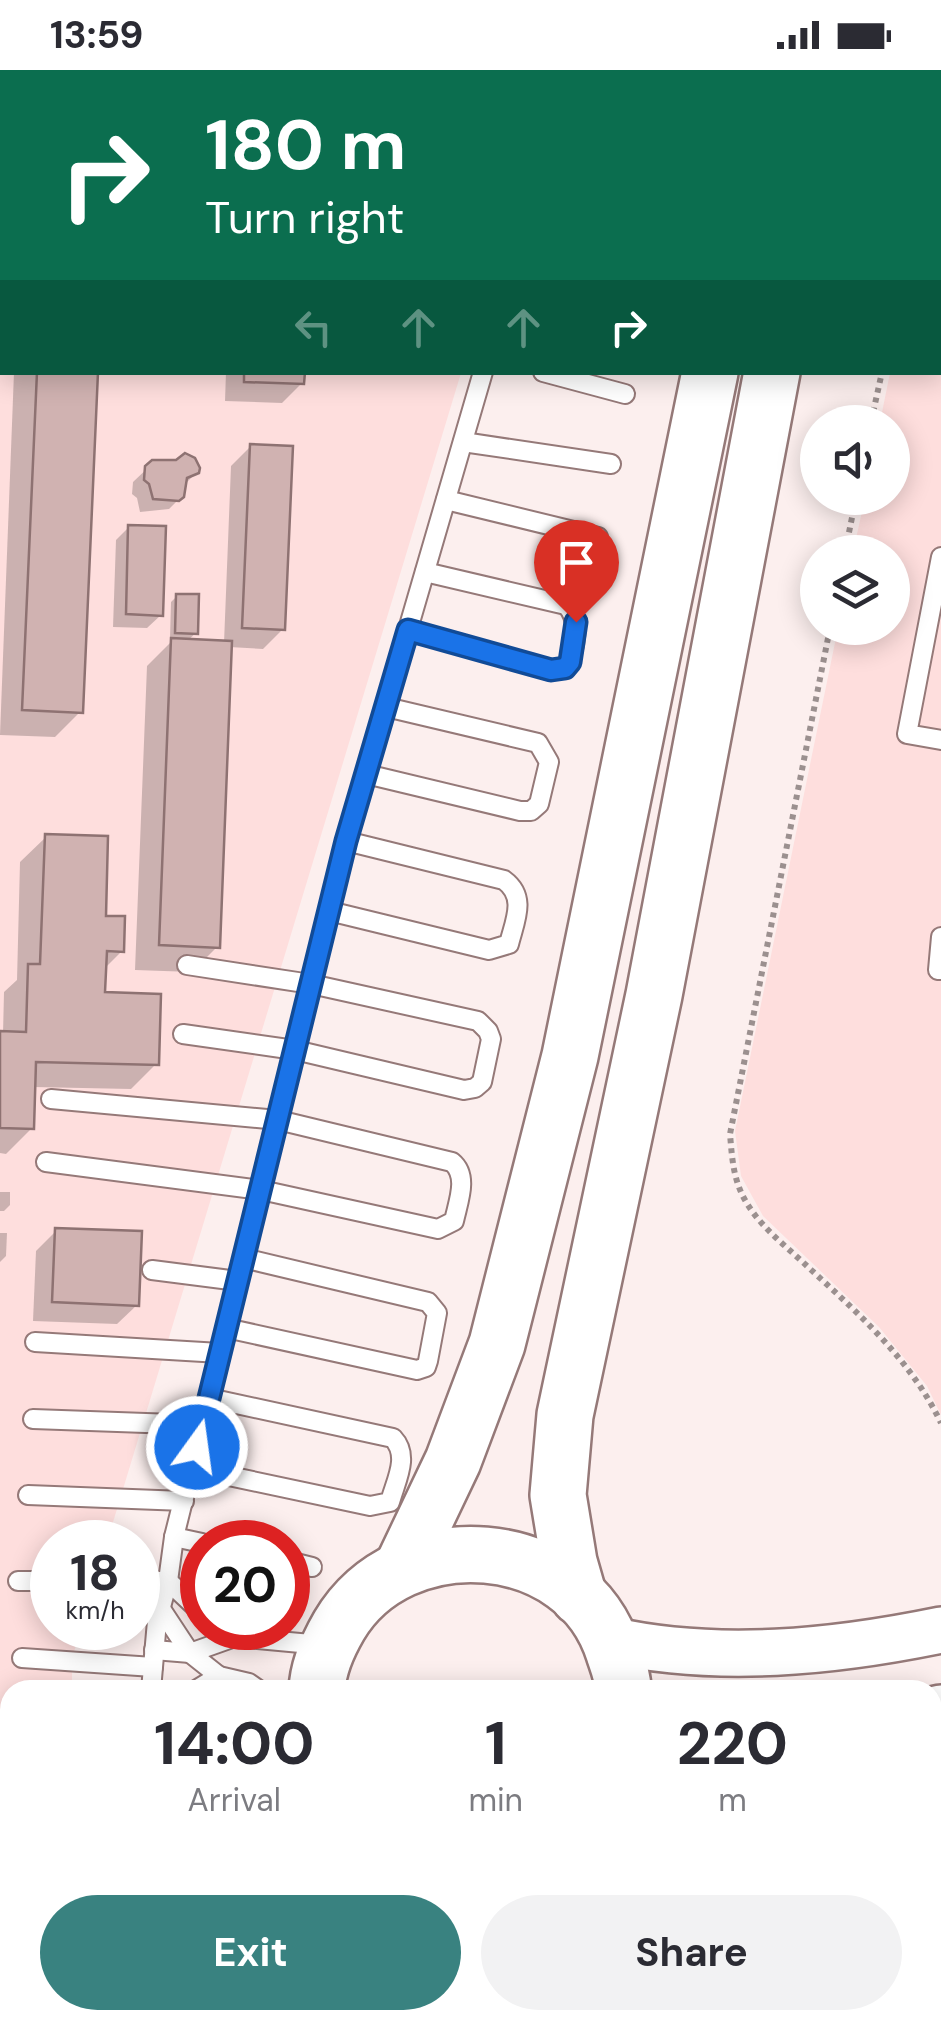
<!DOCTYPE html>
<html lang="en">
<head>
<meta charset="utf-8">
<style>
  body { margin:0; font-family:"DM Sans",sans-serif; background:#f2f2f3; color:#2b2b33; height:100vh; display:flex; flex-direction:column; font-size:38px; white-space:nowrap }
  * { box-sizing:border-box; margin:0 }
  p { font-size:32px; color:#7c7c81 }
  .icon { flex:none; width:55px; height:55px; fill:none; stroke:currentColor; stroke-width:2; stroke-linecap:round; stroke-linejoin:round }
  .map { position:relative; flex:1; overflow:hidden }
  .side { position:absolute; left:0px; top:1610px; width:942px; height:350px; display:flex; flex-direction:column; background:#fff; border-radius:30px 30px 0 0; box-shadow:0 5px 25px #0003 }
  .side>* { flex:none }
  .guide { position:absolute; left:0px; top:0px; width:942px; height:305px; box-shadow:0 5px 25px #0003; background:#0b6e4f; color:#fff; overflow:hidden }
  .buttons { position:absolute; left:800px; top:335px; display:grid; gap:20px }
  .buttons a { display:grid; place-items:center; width:110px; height:110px; border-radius:50%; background:#fff; box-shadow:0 5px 25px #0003; font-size:50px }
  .speed { position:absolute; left:30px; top:1450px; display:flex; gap:20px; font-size:50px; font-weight:700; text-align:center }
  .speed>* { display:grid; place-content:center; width:130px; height:130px; border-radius:50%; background:#fff; box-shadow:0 5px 25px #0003; line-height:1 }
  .speed small { font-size:25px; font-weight:400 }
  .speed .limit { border:15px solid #d22; background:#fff; color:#111 }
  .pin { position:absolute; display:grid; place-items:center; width:85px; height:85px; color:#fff; margin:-102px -42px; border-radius:50% 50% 50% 0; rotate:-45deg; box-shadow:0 0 10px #0007 }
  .pin .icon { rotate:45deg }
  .me { position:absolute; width:110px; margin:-55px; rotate:14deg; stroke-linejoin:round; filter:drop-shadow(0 0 8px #0008) }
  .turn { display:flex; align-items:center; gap:35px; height:210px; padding:0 40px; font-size:45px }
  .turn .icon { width:130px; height:130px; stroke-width:2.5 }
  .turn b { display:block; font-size:70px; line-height:85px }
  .lanes { display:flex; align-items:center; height:95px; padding:0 40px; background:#0003; justify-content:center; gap:50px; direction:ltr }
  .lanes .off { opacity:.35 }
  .eta { display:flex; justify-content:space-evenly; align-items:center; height:170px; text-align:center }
  .eta b { font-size:60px; font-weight:700; line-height:70px }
  .primary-button { display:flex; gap:20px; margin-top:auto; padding:20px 40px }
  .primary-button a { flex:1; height:115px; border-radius:60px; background:#398280; color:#fff; font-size:40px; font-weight:700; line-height:115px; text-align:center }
  .primary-button a+a { background:#f2f2f3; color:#2b2b33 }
  .status { display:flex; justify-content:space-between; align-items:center; height:70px; padding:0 50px; background:#fff; direction:ltr }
  .status svg { height:28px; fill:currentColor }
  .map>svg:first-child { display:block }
  .built { fill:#fededd }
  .shadow { fill:#0003 }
  .building { fill:#d0b2b1; stroke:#8e7272; stroke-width:2.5 }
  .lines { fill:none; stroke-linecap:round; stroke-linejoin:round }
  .service-casing { stroke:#957978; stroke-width:22 }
  .tertiary-casing { stroke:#957978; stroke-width:50 }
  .primary-casing { stroke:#957978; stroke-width:60 }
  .path { stroke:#9b908f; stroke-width:6; stroke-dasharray:5 5; stroke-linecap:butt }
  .service { stroke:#fff; stroke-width:18 }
  .tertiary { stroke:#fff; stroke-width:45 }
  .primary { stroke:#fff; stroke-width:55 }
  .route-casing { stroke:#114b97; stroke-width:25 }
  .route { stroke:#1a73e8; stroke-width:18 }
</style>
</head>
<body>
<div class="status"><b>13:59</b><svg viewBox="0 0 49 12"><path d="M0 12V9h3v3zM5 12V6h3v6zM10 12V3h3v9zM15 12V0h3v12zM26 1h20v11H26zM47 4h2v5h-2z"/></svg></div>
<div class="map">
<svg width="941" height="1960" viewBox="0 0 941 1960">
  <rect width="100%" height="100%" fill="#fcefee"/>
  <g class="built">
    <polygon points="0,0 552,0 2,2 2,302 461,303 107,1472 52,1472 52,1558 81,1558 72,1589 72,1620 10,1620 10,1950 78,1950 78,1960 0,1960"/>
    <polygon points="941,56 941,1345 927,1316 879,1257 763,1146 741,1106 735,1061 838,558 892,558 892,482 853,482 865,428 892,428 892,352 880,352 890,303 940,302"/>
    <polygon points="941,1896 941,1960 839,1960 855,1950 932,1950 933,1901"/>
  </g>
  <g class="shadow">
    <polygon points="14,302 95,302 80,642 55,667 0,665"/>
    <polygon points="226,302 302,302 302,313 282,333 225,331"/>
    <polygon points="251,376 283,559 263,579 229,577 217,877 192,902 135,900 147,596 175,568 170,568 171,532 177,526 196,563 187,571 224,573 231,396"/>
    <polygon points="153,393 197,402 184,415 182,426 169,439 140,442 137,428 132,424 133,412"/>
    <polygon points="129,457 161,545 147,558 113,557 116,470"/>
    <polygon points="46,767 103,848 122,881 104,899 103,925 156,994 131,1019 33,1017 32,1058 6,1084 0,1083 0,964 3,964 4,922 17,910 20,792"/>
    <polygon points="0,1122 10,1122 10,1135 4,1141 0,1141"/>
    <polygon points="56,1161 137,1235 117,1254 33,1251 36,1181"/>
    <polygon points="0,1163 7,1163 6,1186 0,1192"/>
  </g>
  <g class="building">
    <polygon points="37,302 98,302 83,643 22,640"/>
    <polygon points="244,302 305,302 304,314 244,312"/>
    <polygon points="250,374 293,376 285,560 242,558"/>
    <polygon points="185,383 195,388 200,398 199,403 187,408 184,427 179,431 153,429 149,414 144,410 145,396 152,390 176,390"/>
    <polygon points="128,455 166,456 163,546 126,544"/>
    <polygon points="176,524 199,524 198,564 175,563"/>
    <polygon points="171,568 232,571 220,878 159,875"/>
    <polygon points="45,764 108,766 106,846 125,846 124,882 107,881 105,922 161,924 159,995 36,992 34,1059 0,1058 0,961 26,962 28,894 40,894"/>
    <polygon points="55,1158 142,1161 139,1236 52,1232"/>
  </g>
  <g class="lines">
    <defs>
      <g id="service">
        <polyline points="574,2 575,0"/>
        <polyline points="0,39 2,39"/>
        <polyline points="543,302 625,324"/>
        <polyline points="463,372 611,394"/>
        <polyline points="446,430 598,467"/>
        <polyline points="941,487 907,664 941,670"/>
        <path d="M408,560L551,600L565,598C576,581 581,549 566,535L425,502"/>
        <polyline points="366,704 520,741 531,741 539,734 549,692 538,673 386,637"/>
        <path d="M329,841L489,880L509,874C515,850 527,827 504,810L346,771"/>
        <polyline points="941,867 938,900 941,900"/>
        <polyline points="183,964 295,980 464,1020 475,1018 482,1012 491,969 488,961 478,951 311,914 187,895"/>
        <path d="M46,1092L261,1120L438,1159L454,1151C458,1132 469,1106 452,1092L278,1050L51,1029"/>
        <polyline points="152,1200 238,1211"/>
        <polyline points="226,1258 417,1300 426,1297 428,1291 437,1243 428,1232 243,1188"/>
        <polyline points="35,1272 220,1283"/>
        <polyline points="33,1349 202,1355"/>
        <path d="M191,1398L370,1436L390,1432C396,1410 410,1386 393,1368L209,1328"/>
        <polyline points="28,1425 184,1431"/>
        <polyline points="174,1467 202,1473"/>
        <polyline points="288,1491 312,1497"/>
        <polyline points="18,1511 52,1511"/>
        <polyline points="138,1511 168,1511 202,1543"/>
        <polyline points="159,1536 190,1583 219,1606"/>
        <polyline points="222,1558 235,1567 322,1575"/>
        <polyline points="154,1580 190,1583 235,1567"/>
        <polyline points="22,1588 153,1597"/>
        <polyline points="151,1620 157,1551 168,1511 174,1467 348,765 483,302"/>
        <polyline points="196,1620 219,1606 249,1613 259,1620"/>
        <polyline points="4,1888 10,1888"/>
        <polyline points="122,1960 123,1950"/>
        <polyline points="291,1960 292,1950"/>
        <polyline points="908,1960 925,1950"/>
      </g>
      <g id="tertiary">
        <path d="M610,1570C718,1594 834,1582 941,1560"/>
        <polyline points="932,1640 941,1638"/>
      </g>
      <g id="primary">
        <polyline points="772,2 773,0"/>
        <polyline points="834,2 834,0"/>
        <polyline points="402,1498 453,1391 497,1274 570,986 710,302"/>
        <polyline points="579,1527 569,1492 558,1425 565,1345 654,925 772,302"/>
        <path d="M317,1620C318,1597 328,1575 339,1556C401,1451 577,1463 614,1583C618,1595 623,1607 623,1620"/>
        <polyline points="366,1960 368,1950"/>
        <polyline points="462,1960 465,1950"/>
      </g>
    </defs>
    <use href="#service" class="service-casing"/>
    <use href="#tertiary" class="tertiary-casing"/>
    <use href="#primary" class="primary-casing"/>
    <g class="path">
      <polyline points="723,2 724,0"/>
      <polyline points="883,2 883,0"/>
      <polyline points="940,17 941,12"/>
      <polyline points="871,352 882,302"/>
      <polyline points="845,482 856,428"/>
      <path d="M830,558L730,1064C732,1087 733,1109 745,1130C760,1157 786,1176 808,1197C859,1244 911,1290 941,1353"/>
      <polyline points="932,1894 941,1889"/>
      <polyline points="825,1960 841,1950"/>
    </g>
    <use href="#service" class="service"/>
    <use href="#tertiary" class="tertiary"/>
    <use href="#primary" class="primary"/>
  </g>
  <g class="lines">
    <defs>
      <polyline id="route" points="197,1377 346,771 408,560 551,600 565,598 570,592 576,552"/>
    </defs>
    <use href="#route" class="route-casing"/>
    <use href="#route" class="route"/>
  </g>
</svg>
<div class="buttons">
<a><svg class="icon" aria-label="sound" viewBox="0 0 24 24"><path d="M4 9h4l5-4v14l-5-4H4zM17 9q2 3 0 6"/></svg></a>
<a><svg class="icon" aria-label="layers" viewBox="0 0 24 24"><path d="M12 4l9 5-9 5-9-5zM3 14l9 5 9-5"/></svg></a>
</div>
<div class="speed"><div>18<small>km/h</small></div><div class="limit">20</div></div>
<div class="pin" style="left:576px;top:552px;background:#d93025"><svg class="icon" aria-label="arrive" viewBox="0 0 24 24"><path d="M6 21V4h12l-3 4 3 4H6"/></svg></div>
<svg class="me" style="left:197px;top:1377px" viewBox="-20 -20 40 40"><circle r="17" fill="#1a73e8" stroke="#fff" stroke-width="3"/><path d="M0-11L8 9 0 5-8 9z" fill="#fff"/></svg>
<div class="guide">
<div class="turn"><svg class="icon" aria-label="right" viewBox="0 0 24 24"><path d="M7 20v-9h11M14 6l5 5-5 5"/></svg><div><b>180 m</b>Turn right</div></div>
<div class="lanes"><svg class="icon off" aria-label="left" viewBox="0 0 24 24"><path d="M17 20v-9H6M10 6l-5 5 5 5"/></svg><svg class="icon off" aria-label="ahead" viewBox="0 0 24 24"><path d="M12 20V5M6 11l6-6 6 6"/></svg><svg class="icon off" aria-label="ahead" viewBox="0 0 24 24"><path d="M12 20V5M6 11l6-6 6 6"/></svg><svg class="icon" aria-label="right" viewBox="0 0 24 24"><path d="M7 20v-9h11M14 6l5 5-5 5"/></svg></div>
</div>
<section class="side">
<div class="eta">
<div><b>14:00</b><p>Arrival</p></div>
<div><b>1</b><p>min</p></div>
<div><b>220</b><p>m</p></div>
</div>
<div class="primary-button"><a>Exit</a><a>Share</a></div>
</section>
</div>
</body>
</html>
